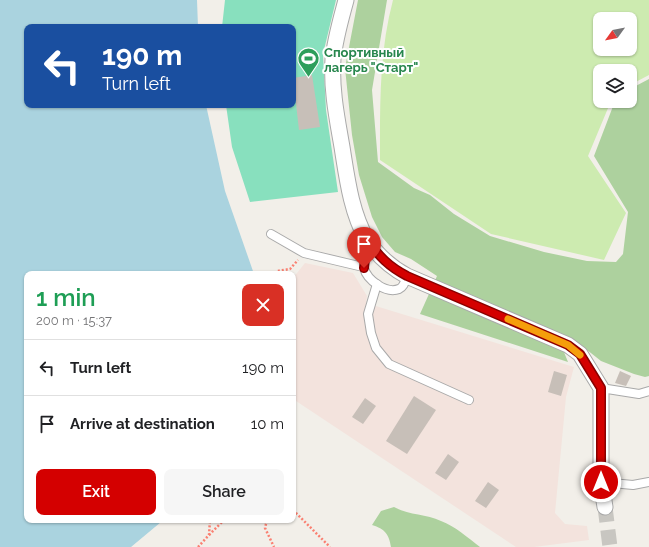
<!DOCTYPE html>
<html lang="en">
<head>
<meta charset="utf-8">
<style>
  body { margin:0; font-family:Raleway,sans-serif; background:#f6f6f6; color:#202124; height:100vh; display:flex; flex-direction:column; font-size:15px; white-space:nowrap }
  * { box-sizing:border-box; margin:0 }
  p { font-size:13px; color:#757577 }
  .icon { flex:none; width:22px; height:22px; fill:none; stroke:currentColor; stroke-width:2; stroke-linecap:round; stroke-linejoin:round }
  .map { position:relative; flex:1; overflow:hidden }
  .details { position:absolute; left:24px; top:271px; width:272px; height:252px; display:flex; flex-direction:column; background:#fff; border-radius:8px; box-shadow:0 1px 3px #0004 }
  .details>* { flex:none }
  .guide { position:absolute; left:24px; top:24px; width:272px; height:84px; border-radius:8px; box-shadow:0 1px 3px #0004; background:#1a4fa0; color:#fff; overflow:hidden }
  .needle { width:26px; rotate:237deg }
  .tools { position:absolute; left:593px; top:12px; display:grid; gap:8px }
  .tools a { display:grid; place-items:center; width:44px; height:44px; border-radius:8px; background:#fff; box-shadow:0 1px 3px #0004; font-size:20px }
  .pin { position:absolute; display:grid; place-items:center; width:34px; height:34px; color:#fff; margin:-41px -17px; border-radius:50% 50% 50% 0; rotate:-45deg; box-shadow:0 0 4px #0007 }
  .pin .icon { rotate:45deg }
  .me { position:absolute; width:44px; margin:-22px; rotate:0deg; stroke-linejoin:round; filter:drop-shadow(0 0 3px #0008) }
  .turn { display:flex; align-items:center; gap:14px; height:84px; padding:0 12px; font-size:18px }
  .turn .icon { width:52px; height:52px; stroke-width:2.5 }
  .turn b { display:block; font-size:28px; line-height:34px }
  .round { display:grid; place-items:center; flex:none; width:42px; height:42px; border-radius:8px; background:#f6f6f6 }
  .headline { display:flex; align-items:center; justify-content:space-between; height:68px; padding:0 12px }
  h1 { font-size:24px; font-weight:600; line-height:30px; color:#1e9e55 }
  .primary-button { display:flex; gap:8px; margin-top:auto; padding:8px 12px }
  .primary-button a { flex:1; height:46px; border-radius:8px; background:#d40000; color:#fff; font-size:16px; font-weight:600; line-height:46px; text-align:center }
  .primary-button a+a { background:#f6f6f6; color:#202124 }
  ul { padding:0; list-style:none }
  li { display:flex; align-items:center; gap:12px; height:56px; padding:0 12px; border-top:1px solid #e0e0e0 }
  li div { flex:1 }
  li b { display:block; font-size:15px }
  li em { font-style:normal }
  .map>svg:first-child { display:block }
  .military { fill:#f3e3dd }
  .grass { fill:#cdebb0; fill-rule:evenodd }
  .forest { fill:#add19e }
  .pitch { fill:#88e0be }
  .water { fill:#aad3df }
  .building { fill:#c7bfb8 }
  .lines { fill:none; stroke-linecap:round; stroke-linejoin:round }
  .minor-tunnel { stroke:#c8c6c1; stroke-width:15; stroke-dasharray:15 8; stroke-linecap:butt }
  .service-casing { stroke:#a9a9a9; stroke-width:10 }
  .minor-casing { stroke:#a9a9a9; stroke-width:17 }
  .path { stroke:#fa8072; stroke-width:2.5; stroke-dasharray:2 2; stroke-linecap:butt }
  .service { stroke:#fff; stroke-width:8 }
  .minor { stroke:#fff; stroke-width:15 }
  .route-casing { stroke:#8a0000; stroke-width:10 }
  .route { stroke:#d40000; stroke-width:7 }
  .slow { stroke:#f59e0b; stroke-width:7 }
  .labels { text-anchor:middle; dominant-baseline:central; stroke-width:4; stroke-linejoin:round; paint-order:stroke }
  .leisure-label { font-size:13px; font-weight:bold; fill:#27864d; stroke:#fff; text-anchor:start }
</style>
</head>
<body>
<div class="map">
<svg width="649" height="547" viewBox="0 0 649 547">
  <rect width="100%" height="100%" fill="#f2efe9"/>
  <polygon class="military" points="305,263 353,273 367,296 366,303 574,367 566,397 555,513 565,524 587,526 589,540 534,547 516,547 293,399 293,278"/>
  <path class="grass" d="M393,0H649V75L630,85V71H600V101H611L588,156L626,213L604,260L491,234L380,160C380,107 379,52 393,0ZM600,19H630V49H600Z"/>
  <g class="forest">
    <polygon points="358,0 387,0 372,90 378,162 414,188 430,195 454,214 490,236 544,252 587,261 616,262 623,254 628,212 594,156 615,101 630,101 630,89 649,79 649,376 645,377 634,374 601,361 577,342 557,335 568,362 420,314 437,276 411,259 395,252 382,237 372,217 359,175 352,135 345,68"/>
    <path d="M394,507C408,515 426,514 441,521C455,526 468,538 480,547H391C389,534 385,529 372,525L381,511Z"/>
  </g>
  <polygon class="pitch" points="225,0 336,0 323,54 326,110 338,192 250,202 232,147 226,105 293,105 293,27 222,27"/>
  <polygon class="water" points="0,0 197,0 198,27 27,27 27,105 206,105 225,191 254,274 27,274 27,520 161,520 161,522 131,547 0,547"/>
  <g class="building">
    <polygon points="312,75 320,127 299,130 293,78"/>
    <polygon points="554,371 567,375 561,396 548,392"/>
    <polygon points="620,371 631,376 626,386 615,383"/>
    <polygon points="414,396 436,410 407,454 386,441"/>
    <polygon points="365,398 376,406 363,424 352,417"/>
    <polygon points="448,454 459,462 446,480 435,473"/>
    <polygon points="488,482 499,490 486,508 475,501"/>
  </g>
  <g class="lines">
    <polyline class="minor-tunnel" points="605,507 610,547"/>
    <defs>
      <g id="service">
        <polyline points="271,234 304,253 363,267"/>
        <path d="M367,241C366,248 362,261 364,268C367,280 386,294 399,289C404,287 405,281 407,276"/>
        <polyline points="377,284 368,314 371,333 376,348 389,364 469,400"/>
        <polyline points="601,388 639,394 649,391"/>
        <polyline points="601,482 633,485 649,482"/>
      </g>
      <path id="minor" d="M346,0C341,19 335,39 333,59C331,89 337,118 342,147C347,178 351,212 367,240C378,256 390,267 407,276L568,345L580,354L601,388V482L605,507"/>
    </defs>
    <use href="#service" class="service-casing"/>
    <use href="#minor" class="minor-casing"/>
    <g class="path">
      <polyline points="276,274 277,271 290,269 298,260"/>
      <polyline points="293,510 330,547"/>
      <polyline points="267,520 265,528 274,547"/>
      <polyline points="209,535 224,520"/>
      <polyline points="198,547 209,535 210,520"/>
    </g>
    <use href="#service" class="service"/>
    <use href="#minor" class="minor"/>
  </g>
  <g class="lines">
    <defs>
      <path id="route" d="M364,268L367,240C380,257 388,266 407,276L568,345L580,354L601,388V482"/>
    </defs>
    <use href="#route" class="route-casing"/>
    <use href="#route" class="route"/>
    <polyline class="slow" points="508,319 568,345 580,355"/>
  </g>
  <defs>
    <symbol id="stadium-pin" viewBox="-11 -11 22 30"><path d="M0 17L-7.5 6A9.5 9.5 0 1 1 7.5 6Z" fill="#2e9e5b" stroke="#fff"/><path d="M0-5a6.5 5 0 1 0 0 10a6.5 5 0 1 0 0-10ZM-3.5-1.8h7v3.6h-7Z" fill="#fff"/></symbol>
  </defs>
  <g fill-rule="evenodd">
    <use href="#stadium-pin" x="296" y="46" width="25" height="34"/>
  </g>
  <g class="labels">
    <g class="leisure-label">
      <text x="324" y="52">Спортивный<tspan x="324" dy="15">лагерь "Старт"</tspan></text>
    </g>
  </g>
</svg>
<div class="tools">
<a><svg class="needle" viewBox="-14 -14 28 28"><path d="M0-13l5 13h-10z" fill="#e53935"/><path d="M0 13l5-13h-10z" fill="#757577"/></svg></a>
<a><svg class="icon" aria-label="layers" viewBox="0 0 24 24"><path d="M12 4l9 5-9 5-9-5zM3 14l9 5 9-5"/></svg></a>
</div>
<div class="pin" style="left:364px;top:268px;background:#d93025"><svg class="icon" aria-label="arrive" viewBox="0 0 24 24"><path d="M6 21V4h12l-3 4 3 4H6"/></svg></div>
<svg class="me" style="left:601px;top:482px" viewBox="-20 -20 40 40"><circle r="17" fill="#d40000" stroke="#fff" stroke-width="3"/><path d="M0-11L8 9 0 5-8 9z" fill="#fff"/></svg>
<div class="guide">
<div class="turn"><svg class="icon" aria-label="left" viewBox="0 0 24 24"><path d="M17 20v-9H6M10 6l-5 5 5 5"/></svg><div><b>190 m</b>Turn left</div></div>
</div>
<section class="details">
<div class="headline"><div><h1>1 min</h1><p>200 m · 15:37</p></div><a class="round" style="background:#d93025;color:#fff"><svg class="icon" aria-label="close" viewBox="0 0 24 24"><path d="M6 6l12 12M18 6L6 18"/></svg></a></div>
<ul>
<li><svg class="icon" aria-label="left" viewBox="0 0 24 24"><path d="M17 20v-9H6M10 6l-5 5 5 5"/></svg><div><b>Turn left</b></div><em>190 m</em></li>
<li><svg class="icon" aria-label="arrive" viewBox="0 0 24 24"><path d="M6 21V4h12l-3 4 3 4H6"/></svg><div><b>Arrive at destination</b></div><em>10 m</em></li>
</ul>
<div class="primary-button"><a>Exit</a><a>Share</a></div>
</section>
</div>
</body>
</html>
